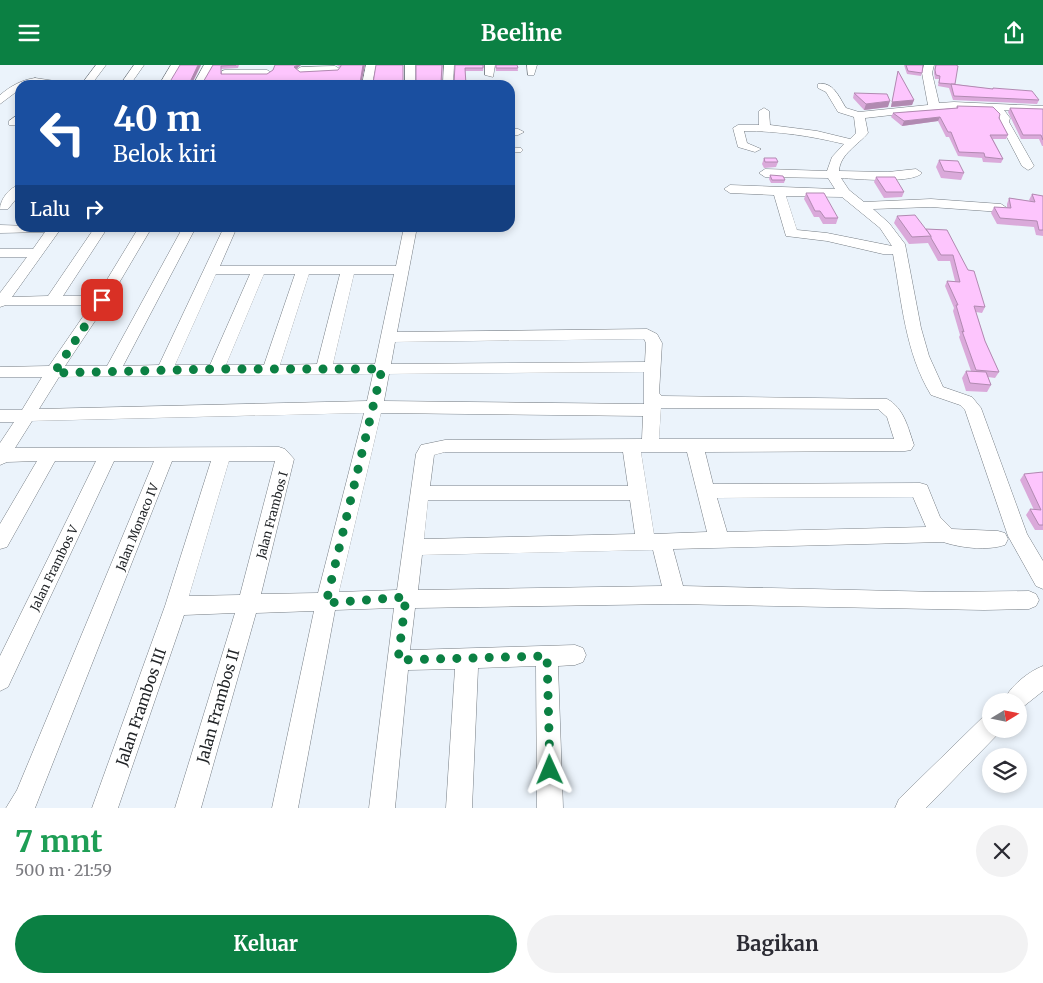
<!DOCTYPE html>
<html lang="id">
<head>
<meta charset="utf-8">
<style>
  body { margin:0; font-family:Merriweather,serif; background:#f2f2f3; color:#2b2b33; height:100vh; display:flex; flex-direction:column; font-size:19px; white-space:nowrap }
  * { box-sizing:border-box; margin:0 }
  p { font-size:16px; color:#7c7c81 }
  .icon { flex:none; width:28px; height:28px; fill:none; stroke:currentColor; stroke-width:2; stroke-linecap:round; stroke-linejoin:round }
  .map { position:relative; height:743px; overflow:hidden }
  .panel { display:flex; flex-direction:column; background:#fff; flex:1 }
  .panel>* { flex:none }
  .top-card { position:absolute; left:15px; top:15px; width:500px; height:152px; border-radius:15px; box-shadow:0 2px 8px #0003; background:#1a4fa0; color:#fff; overflow:hidden }
  .needle { width:32px; rotate:80deg }
  .buttons { position:absolute; left:982px; top:628px; display:grid; gap:10px }
  .buttons a { display:grid; place-items:center; width:45px; height:45px; border-radius:50%; background:#fff; box-shadow:0 2px 8px #0003; font-size:25px }
  .pin { position:absolute; display:grid; place-items:center; width:42px; height:42px; color:#fff; margin:-21px; border-radius:10px; box-shadow:0 2px 8px #0006 }
  .me { position:absolute; width:55px; margin:-28px; rotate:359deg; stroke-linejoin:round; filter:drop-shadow(0 0 4px #0008) }
  .turn { display:flex; align-items:center; gap:18px; height:105px; padding:0 15px; font-size:22px }
  .turn .icon { width:65px; height:65px; stroke-width:2.5 }
  .turn b { display:block; font-size:35px; line-height:42px }
  .then { display:flex; align-items:center; height:48px; padding:0 15px; background:#0003; gap:10px; font-size:19px }
  .round { display:grid; place-items:center; flex:none; width:52px; height:52px; border-radius:26px; background:#f2f2f3 }
  .overview { display:flex; align-items:center; justify-content:space-between; height:85px; padding:0 15px }
  h1 { font-size:30px; font-weight:700; line-height:38px; color:#1e9e55 }
  .cta { display:flex; gap:10px; margin-top:auto; padding:10px 15px }
  .cta a { flex:1; height:58px; border-radius:30px; background:#0b8043; color:#fff; font-size:20px; font-weight:700; line-height:58px; text-align:center }
  .cta a+a { background:#f2f2f3; color:#2b2b33 }
  header { display:flex; justify-content:space-between; align-items:center; height:65px; padding:0 15px; background:#0b8043; color:#fff; font-size:22px; font-weight:700 }
  .map>svg:first-child { display:block }
  .lines { fill:none; stroke-linecap:round; stroke-linejoin:round }
  .minor-casing { stroke:#767d84; stroke-width:1 }
  .minor { fill:#fff; fill-rule:evenodd }
  .wall { fill:#daa9da }
  .shaded-wall { fill:#b18ab1 }
  .building { fill:#fdc5fd; stroke:#b18ab1 }
  .route { stroke:#0b8043; stroke-width:9; stroke-dasharray:0 16.2 }
  .labels { text-anchor:middle; dominant-baseline:central; stroke-width:4.5; stroke-linejoin:round; paint-order:stroke }
  .street-label { font-size:12px; fill:#222528; stroke:#fff }
  .near-street-label { font-size:15px; fill:#222528; stroke:#fff }
</style>
</head>
<body>
<header><svg class="icon" aria-label="menu" viewBox="0 0 24 24"><path d="M4 6h16M4 12h16M4 18h16"/></svg>Beeline<svg class="icon" aria-label="share" viewBox="0 0 24 24"><path d="M12 15V3M7 8l5-5 5 5M5 13v7h14v-7"/></svg></header>
<div class="map">
<svg width="1043" height="743" viewBox="0 0 1043 743">
  <rect width="100%" height="100%" fill="#ebf3fb"/>
  <g class="lines">
    <defs>
      <g id="minor">
        <polygon points="96,0 106,0 91,20 81,20"/>
        <polygon points="134,0 144,0 130,20 120,20"/>
        <polygon points="171,0 181,0 169,20 159,20"/>
        <polygon points="204,0 214,0 203,20 193,20"/>
        <polygon points="366,0 376,0 372,20 362,20"/>
        <rect x="405" y="0" width="10" height="20"/>
        <polygon points="444,0 454,0 453,20 443,20"/>
        <polygon points="485,0 495,0 493,12 485,10"/>
        <polygon points="527,0 537,0 534,10 528,10"/>
        <path d="M924,0H934L932,8L939,38L954,37L1043,41V47L1004,45L1010,53L1009,57L1034,101L1032,103L1028,105L1022,101L999,57L1000,53L992,45L954,43L865,53L868,68C858,80 840,89 839,106L888,107L916,104L922,108C912,119 857,114 841,113L849,125L864,137L931,134L1001,139L1007,143L1001,147L931,142L873,144L889,158L905,179L921,263L929,291L943,322L972,332L981,343L1027,469L1043,496V524L1036,521L1008,471L965,345L960,340L931,330C905,287 902,237 893,189H883L827,176L786,171L774,130L730,128L724,124L730,120L835,124L828,113L765,112L759,108L765,104L827,106L832,92L844,79C811,71 778,66 744,66L747,78L761,84L755,87L738,82L733,63L738,60H759V46L764,43L769,46L770,60L817,66L850,74L856,68L854,52L838,47L826,27L818,23V19C833,16 839,32 846,43L859,47L928,40L922,8ZM786,131L842,132L880,163L892,181L827,168L797,165Z"/>
        <polygon points="335,1 340,4 338,6 301,8 296,5 301,2"/>
        <polygon points="225,5 267,5 272,8 267,11 222,10 222,6"/>
        <path d="M35,13L55,16L56,20H20V24L0,39V30C11,21 21,15 35,13Z"/>
        <polygon points="20,48 20,61 9,60 9,56"/>
        <polygon points="510,64 518,64 524,67 518,70 510,70"/>
        <polygon points="510,82 521,83 523,85 521,87 510,88"/>
        <path d="M17,121L20,122V129L8,144H0C0,135 9,123 17,121Z"/>
        <path d="M0,160L62,162L12,232L48,231L95,162H108L63,231H97L139,162H152L109,235L65,301H107L183,162H196L123,301L159,300L224,162H237L220,201H396L404,162H417L397,267L647,264L657,269L662,278L659,328L662,331L887,334C904,343 908,363 914,380L911,385L905,386L705,387L713,419L920,418L927,420L940,452L952,464L998,466L1005,468L1008,474L1005,480C987,486 961,483 943,477L673,484L683,521L940,527L1029,526L1036,529L1039,535L1036,541L1029,544L984,545L673,539L415,543L410,585L575,580L583,583L586,590L583,597L575,600L558,601L563,743H537L536,601L478,603L472,743H446L455,604L408,605L395,743H369L394,543L335,545L298,743H272L314,546L256,548L201,743H175L235,548L184,550L118,743H92L165,541L211,396H172L35,743H6L17,725L154,396H114L8,622L0,626V591L96,396H55L7,482L0,484V459L37,396L7,397L0,400V378L14,357H0V345H22L42,312H0V302L49,301L91,240H6L0,242V228L27,192H0V184H33L45,167L0,168ZM216,209H250L210,300H175ZM264,209H295L264,300H226ZM309,209H340L317,299L280,300ZM354,209H394L375,299H333ZM644,274L646,278L645,297L391,299L395,277ZM644,307V339L384,336L389,309ZM373,309L367,336L39,344L59,312ZM661,343L878,344L887,352L894,374H659ZM364,348L318,528L261,529L294,394L285,384L279,382L15,383L32,356ZM381,348L643,351L642,374L445,375L421,380L416,389L397,525L339,527ZM445,387H623L628,421H430L434,390ZM641,387H687L707,467L654,469ZM229,396H275L240,530L189,531ZM913,432L926,462L727,467L717,433ZM428,435H630L635,469L424,474ZM653,485L662,521L418,525L422,490Z"/>
        <path d="M1043,601V626L1019,645V636H1004C1009,622 1029,606 1043,601Z"/>
        <polygon points="991,649 991,664 1001,664 999,668 926,743 895,743 899,734 983,652"/>
      </g>
    </defs>
    <use href="#minor" class="minor-casing"/>
    <use href="#minor" class="minor"/>
  </g>
  <g class="wall">
    <polygon points="198,0 201,0 193,17 202,19 213,0 239,0 238,3 221,4 222,9 267,9 273,5 275,0 305,0 301,0 296,4 300,7 338,5 340,2 336,0 365,0 361,18 416,18 416,0 443,0 442,18 454,18 455,0 484,0 483,6 465,6 466,20 168,20"/>
    <polygon points="495,0 517,0 518,6 496,6"/>
    <polygon points="904,0 923,0 921,11 907,9"/>
    <polygon points="935,0 956,0 955,19 992,24 993,23 1039,35 1037,39 953,35 949,23 938,21 939,14 935,14 934,8"/>
    <polygon points="898,6 914,35 912,40 891,42"/>
    <polygon points="854,28 888,42 864,45 853,33"/>
    <polygon points="957,41 999,53 1008,70 1006,74 993,74 1003,94 1001,98 983,97 982,93 958,91 949,72 946,72 938,56 902,61 891,52 893,48 956,43"/>
    <polygon points="1010,43 1043,44 1043,81 1042,81 1039,74 1021,74 1008,47"/>
    <polygon points="764,93 778,97 776,102 764,103 762,99"/>
    <polygon points="939,95 964,108 961,115 941,113 936,102"/>
    <polygon points="770,110 785,115 784,118 771,118 769,114"/>
    <polygon points="876,112 904,127 902,132 884,133 874,117"/>
    <polygon points="806,128 838,153 836,159 823,159 819,152 814,152 804,134"/>
    <polygon points="1032,129 1043,131 1043,171 1036,170 1034,162 997,159 991,148 994,142 1007,143 1007,139 1009,133 1030,136 1029,135"/>
    <polygon points="897,151 926,164 947,165 985,242 982,248 976,247 985,276 999,307 995,313 988,312 991,320 987,327 966,326 962,313 966,306 971,306 959,272 960,270 953,246 954,243 945,221 947,216 955,216 950,196 938,196 928,178 909,179 894,158"/>
    <polygon points="1043,407 1043,465 1035,465 1026,450 1030,444 1034,445 1020,415 1024,409"/>
  </g>
  <g class="shaded-wall">
    <polygon points="198,0 201,0 191,20 190,17"/>
    <polygon points="297,0 301,0 294,6 294,2"/>
    <polygon points="363,0 365,0 361,20 360,18"/>
    <polygon points="914,35 912,40 891,42 892,37"/>
    <polygon points="890,36 888,42 864,45 866,39"/>
    <polygon points="940,52 938,56 902,61 904,56"/>
  </g>
  <g class="building">
    <polygon points="180,0 198,0 190,17 202,19 213,0 236,0 221,1 221,9 267,9 273,5 275,0 297,0 294,2 300,7 338,5 341,1 341,0 363,0 360,18 373,18 376,0 403,0 403,18 416,18 416,0 442,0 441,18 454,18 455,0 483,0 483,3 465,3 466,20 168,20"/>
    <polygon points="496,0 517,0 518,3 496,3"/>
    <polygon points="906,0 923,0 922,8 908,6"/>
    <polygon points="936,0 956,0 958,1 955,19 951,19 939,18 940,11 936,10 935,5"/>
    <polygon points="898,6 914,35 892,37"/>
    <polygon points="951,19 993,24 993,23 1032,26 1039,35 954,31"/>
    <polygon points="854,28 887,29 890,36 866,39"/>
    <polygon points="957,41 993,42 1000,49 999,53 1008,70 990,70 1003,94 985,92 984,88 959,87 951,67 948,67 940,52 904,56 893,48 958,43"/>
    <polygon points="1010,43 1043,44 1043,75 1041,70 1023,70"/>
    <polygon points="764,93 776,93 778,97 765,97"/>
    <polygon points="939,95 958,96 964,108 944,106"/>
    <polygon points="770,110 783,111 785,115 772,115"/>
    <polygon points="876,112 895,112 904,127 886,127"/>
    <polygon points="806,128 824,128 838,153 825,153 820,146 815,146"/>
    <polygon points="1032,129 1043,131 1043,165 1039,165 1037,156 1000,153 994,142 1011,143 1009,133 1035,137"/>
    <polygon points="915,150 931,171 912,172 897,151"/>
    <polygon points="926,164 947,165 968,205 974,206 985,242 974,241 985,276 999,307 976,305 962,266 964,267 956,240 958,240 947,216 960,217 953,190 941,190 931,173 931,171"/>
    <polygon points="966,306 986,307 991,320 970,318"/>
    <polygon points="1043,407 1043,460 1039,460 1030,444 1041,445 1024,409"/>
  </g>
  <g class="lines">
    <polyline class="route" points="102,235 54,308 216,304 382,304 326,538 406,532 398,595 547,591 550,705"/>
  </g>
  <g class="labels">
    <g class="street-label">
      <text transform="translate(272 450) rotate(-75)">Jalan Frambos I</text>
      <text transform="translate(137 462) rotate(-68)">Jalan Monaco IV</text>
      <text transform="translate(54 503) rotate(-64)">Jalan Frambos V</text>
    </g>
    <g class="near-street-label">
      <text transform="translate(218 641) rotate(-74)">Jalan Frambos II</text>
      <text transform="translate(141 642) rotate(-71)">Jalan Frambos III</text>
    </g>
  </g>
</svg>
<div class="buttons">
<a><svg class="needle" viewBox="-14 -14 28 28"><path d="M0-13l5 13h-10z" fill="#e53935"/><path d="M0 13l5-13h-10z" fill="#7c7c81"/></svg></a>
<a><svg class="icon" aria-label="layers" viewBox="0 0 24 24"><path d="M12 4l9 5-9 5-9-5zM3 14l9 5 9-5"/></svg></a>
</div>
<div class="pin" style="left:102px;top:235px;background:#d93025"><svg class="icon" aria-label="arrive" viewBox="0 0 24 24"><path d="M6 21V4h12l-3 4 3 4H6"/></svg></div>
<svg class="me" style="left:550px;top:705px" viewBox="-20 -20 40 40"><path d="M0-17L14 15 0 8-14 15z" fill="#0b8043" stroke="#fff" stroke-width="4"/></svg>
<div class="top-card">
<div class="turn"><svg class="icon" aria-label="left" viewBox="0 0 24 24"><path d="M17 20v-9H6M10 6l-5 5 5 5"/></svg><div><b>40 m</b>Belok kiri</div></div>
<div class="then">Lalu<svg class="icon" aria-label="right" viewBox="0 0 24 24"><path d="M7 20v-9h11M14 6l5 5-5 5"/></svg></div>
</div>
</div>
<section class="panel">
<div class="overview"><div><h1>7 mnt</h1><p>500 m · 21:59</p></div><a class="round"><svg class="icon" aria-label="close" viewBox="0 0 24 24"><path d="M6 6l12 12M18 6L6 18"/></svg></a></div>
<div class="cta"><a>Keluar</a><a>Bagikan</a></div>
</section>
</body>
</html>
